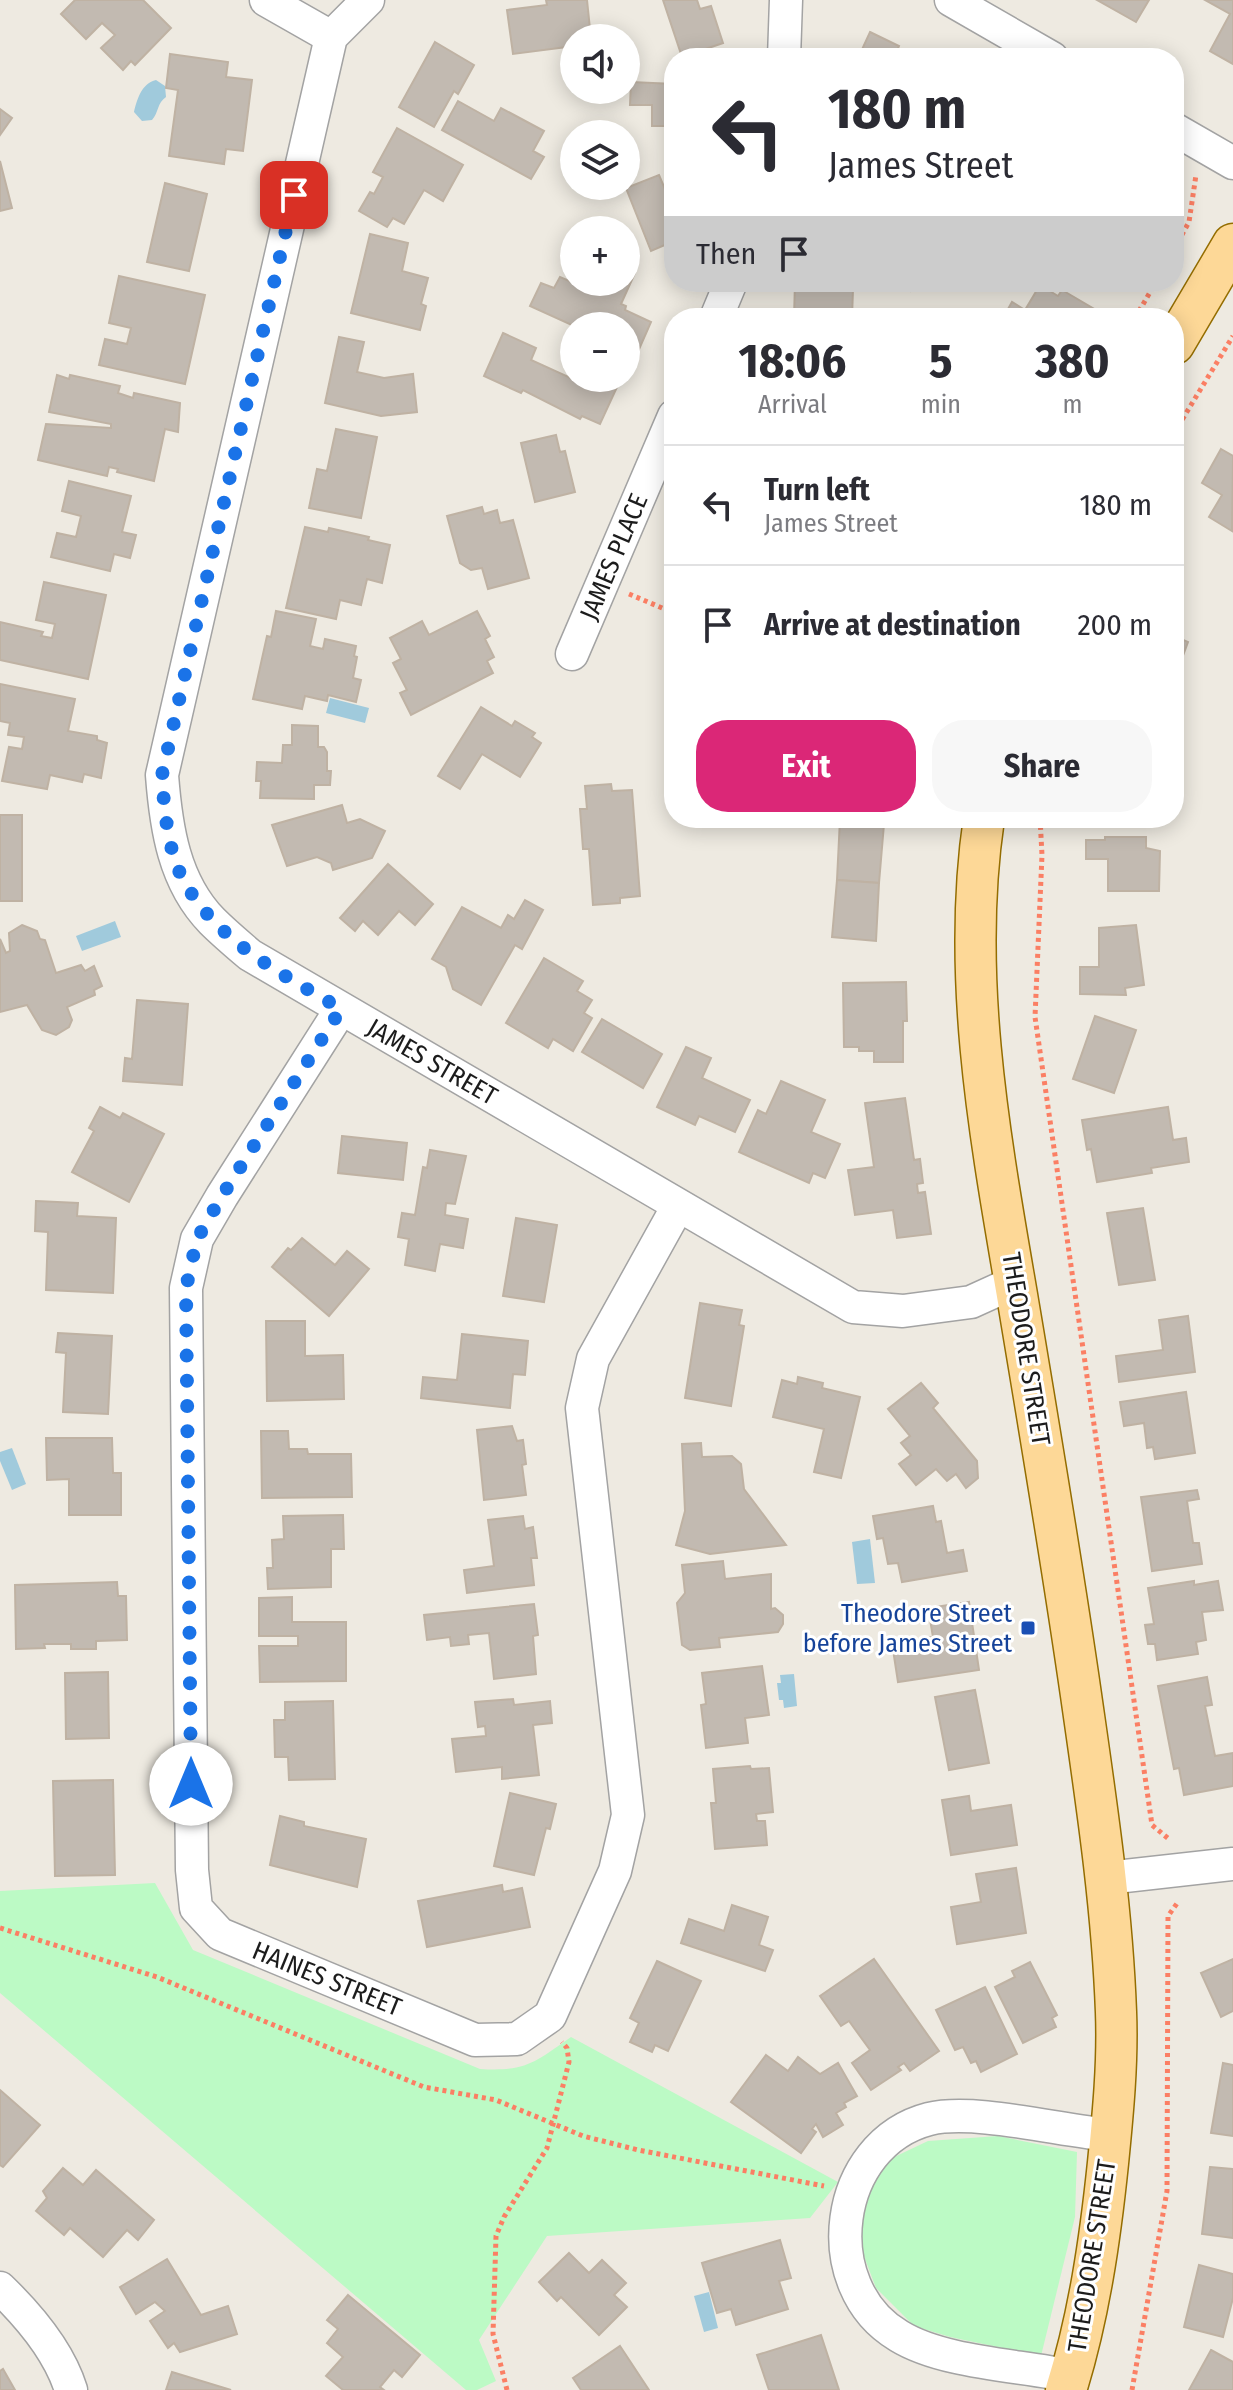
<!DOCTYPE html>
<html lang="en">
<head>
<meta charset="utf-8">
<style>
  body { margin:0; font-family:"Fira Sans Condensed",sans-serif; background:#f7f7f7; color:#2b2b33; height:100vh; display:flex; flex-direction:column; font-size:30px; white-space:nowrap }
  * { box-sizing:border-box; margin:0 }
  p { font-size:26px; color:#7c7c81 }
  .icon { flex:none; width:44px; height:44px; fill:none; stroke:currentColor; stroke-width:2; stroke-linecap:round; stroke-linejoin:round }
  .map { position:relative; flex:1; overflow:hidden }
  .sheet { position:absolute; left:664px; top:308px; width:520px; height:520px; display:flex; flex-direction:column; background:#fff; border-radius:32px; box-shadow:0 4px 20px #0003 }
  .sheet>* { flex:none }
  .banner { position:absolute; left:664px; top:48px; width:520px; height:244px; border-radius:32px; box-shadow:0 4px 20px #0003; background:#fff; color:#2b2b33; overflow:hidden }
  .buttons { position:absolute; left:560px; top:24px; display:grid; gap:16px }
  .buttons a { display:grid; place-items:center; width:80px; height:80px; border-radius:50%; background:#fff; box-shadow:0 4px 20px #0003; font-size:40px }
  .pin { position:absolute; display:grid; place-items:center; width:68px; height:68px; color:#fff; margin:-34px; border-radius:16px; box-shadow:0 4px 12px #0006 }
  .me { position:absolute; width:88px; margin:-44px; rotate:0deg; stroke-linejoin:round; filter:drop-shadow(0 0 6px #0008) }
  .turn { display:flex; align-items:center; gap:28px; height:168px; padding:0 32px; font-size:36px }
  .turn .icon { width:104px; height:104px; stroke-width:2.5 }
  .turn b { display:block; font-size:56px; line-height:68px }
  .then { display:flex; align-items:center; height:76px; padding:0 32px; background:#0003; gap:16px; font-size:30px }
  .eta { display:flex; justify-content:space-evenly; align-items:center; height:136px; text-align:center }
  .eta b { font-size:48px; font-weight:700; line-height:56px }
  .cta { display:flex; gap:16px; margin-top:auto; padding:16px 32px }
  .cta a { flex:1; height:92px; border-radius:32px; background:#db2777; color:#fff; font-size:32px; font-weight:700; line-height:92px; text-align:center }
  .cta a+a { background:#f7f7f7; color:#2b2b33 }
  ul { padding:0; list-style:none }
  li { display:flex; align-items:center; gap:24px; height:120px; padding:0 32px; border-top:2px solid #e1e1e2 }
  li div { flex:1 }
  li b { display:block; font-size:30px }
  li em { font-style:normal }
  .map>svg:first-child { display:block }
  .park { fill:#bcfac5 }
  .water { fill:#a0cadc }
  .building { fill:#c2bab1; stroke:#bfb2a3; stroke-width:2 }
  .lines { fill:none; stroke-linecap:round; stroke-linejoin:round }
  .minor-casing { stroke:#a3a3a3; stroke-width:35 }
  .major-casing { stroke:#946d00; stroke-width:43 }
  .path { stroke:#fb7f64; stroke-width:5; stroke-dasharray:4 4; stroke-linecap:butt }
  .minor { stroke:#fff; stroke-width:32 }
  .major { stroke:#fdd897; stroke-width:40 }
  .route { stroke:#1a73e8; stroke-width:14; stroke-dasharray:0 25.2 }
  .transit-dot { fill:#1a4fb4; stroke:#fff; stroke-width:3 }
  .labels { text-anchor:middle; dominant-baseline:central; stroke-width:6; stroke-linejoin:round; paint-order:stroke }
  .street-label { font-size:26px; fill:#1c1c1c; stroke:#fff }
  .transit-label { font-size:26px; fill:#164399; stroke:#fff; text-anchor:end }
</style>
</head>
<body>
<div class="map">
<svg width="1233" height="2390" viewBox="0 0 1233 2390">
  <rect width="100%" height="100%" fill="#eeeae1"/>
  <g class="park">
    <path d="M155,1883L193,1950L480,2069C526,2072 535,2062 571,2037L838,2182L810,2218L547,2236L479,2340L496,2381L477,2390H466L0,1993V1891Z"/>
    <polygon points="998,2136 1077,2152 1075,2217 1041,2356 950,2337 914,2326 876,2288 857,2238 870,2187 890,2159 928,2141"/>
  </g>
  <g class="water">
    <path d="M156,80L165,86L166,97C157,103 159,112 152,120L142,121L134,112C137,99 142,83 156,80Z"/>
    <polygon points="330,698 369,708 365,723 326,713"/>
    <polygon points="115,921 121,937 82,951 76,936"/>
    <polygon points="12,1448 26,1484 12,1490 0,1461 0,1452"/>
    <polygon points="870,1539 875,1583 857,1584 852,1542"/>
    <polygon points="794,1674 797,1706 784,1708 783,1700 779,1700 777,1683 781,1683 780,1675"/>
    <polygon points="709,2292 718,2328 704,2332 694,2296"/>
  </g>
  <g class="building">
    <polygon points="75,0 143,0 171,28 135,65 131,61 123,70 101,48 115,35 102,23 86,39 61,14"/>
    <polygon points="546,0 587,0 590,29 584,31 585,38 574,38 574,46 513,54 507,10 547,5"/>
    <polygon points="663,0 697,0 700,9 711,6 723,43 682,57"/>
    <polygon points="1097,0 1149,0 1136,22"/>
    <polygon points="1205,0 1233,0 1233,64 1210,51 1230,14"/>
    <polygon points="870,32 899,46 894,58 859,56"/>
    <polygon points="435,42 474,65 458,94 454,91 434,127 399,107"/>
    <polygon points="170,54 228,62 226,77 252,80 243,151 226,149 224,164 169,156 178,90 166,88"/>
    <polygon points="631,82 674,84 674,126 652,126 652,105 630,105"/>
    <polygon points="458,101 494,121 501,108 544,131 533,151 544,157 531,179 442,130"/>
    <polygon points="0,109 12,118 0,135"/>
    <polygon points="397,128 463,165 443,201 424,190 404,224 393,218 387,227 359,211 370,192 374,194 383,177 373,172"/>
    <polygon points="0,161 12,208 0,211"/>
    <polygon points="659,175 667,194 671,192 674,198 674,241 651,251 626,188"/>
    <polygon points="165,183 207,194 189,271 147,262"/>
    <polygon points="370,234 408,243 402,271 428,278 421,304 426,306 420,330 351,313"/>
    <polygon points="626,269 635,273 621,304 626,306 625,310 651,322 637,354 626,349 626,326 574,326 530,306 541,283 554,288 560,277 574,283 626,282"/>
    <polygon points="119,276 205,295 185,384 99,365 105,339 127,344 131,328 109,323"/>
    <polygon points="795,282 834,282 834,288 853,289 852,318 794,318"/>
    <polygon points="890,282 915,282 910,291"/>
    <polygon points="1040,285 1058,296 1062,290 1101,313 1099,318 1003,318 1012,302 1025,310"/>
    <polygon points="503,333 536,348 531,360 577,381 578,378 611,378 608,384 617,387 600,424 582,416 580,419 523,390 521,393 484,376"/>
    <polygon points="339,337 364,342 357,372 384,378 413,374 417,412 381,416 325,403"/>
    <polygon points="57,375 69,379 70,375 120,386 118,393 133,398 134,393 180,403 178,432 165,429 154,481 117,472 118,469 109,467 107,476 38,460 46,424 111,428 111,424 49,412"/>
    <polygon points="336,429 377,437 361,518 309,508 317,469 327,471"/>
    <polygon points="556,435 560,452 565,451 575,492 535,502 521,443"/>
    <polygon points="1221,449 1233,456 1232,531 1209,517 1222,495 1202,483"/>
    <polygon points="69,481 131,496 122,532 136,535 130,558 114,554 110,571 51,557 57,533 76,537 81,516 62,511"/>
    <polygon points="482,507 484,514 497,510 500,523 513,520 529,578 488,589 482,568 471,570 460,563 447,516"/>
    <polygon points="305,527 328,532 329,528 369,537 368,540 390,545 382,583 367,579 361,605 340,600 336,619 286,608"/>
    <polygon points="44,582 106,595 88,679 0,660 0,622 43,632 41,636 52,638 55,624 36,620"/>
    <polygon points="276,611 316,619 310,646 323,649 325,639 356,646 354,656 357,657 353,678 361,680 356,702 328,695 327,701 305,696 302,709 253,699 267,636 271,637"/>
    <polygon points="477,611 490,636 485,639 494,657 487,661 493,673 411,715 400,693 407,690 393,663 401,659 390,638 422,621 429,635"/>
    <polygon points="1174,636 1188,642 1174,680"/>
    <polygon points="0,684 75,699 68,731 97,736 97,740 107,743 101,778 84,774 82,782 50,775 47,789 2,781 9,747 22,749 24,737 8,735 10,723 0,721"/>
    <polygon points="481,707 512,726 515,721 535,733 532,737 541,743 520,777 482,754 460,789 438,776"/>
    <polygon points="292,725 318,726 318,747 324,747 327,752 327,771 331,771 330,785 314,785 314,799 260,798 261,781 256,781 257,762 282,763 283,745 292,745"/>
    <polygon points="611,784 612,791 632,790 640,896 620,898 620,903 593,905 589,849 583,849 580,809 587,809 585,786"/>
    <polygon points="342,805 347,823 360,819 385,831 372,858 333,870 331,863 317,857 287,866 272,825"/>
    <rect x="0" y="815" width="22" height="86"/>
    <polygon points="840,819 884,824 879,883 837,880"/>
    <polygon points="1105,837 1146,837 1146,848 1160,851 1159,891 1108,891 1108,859 1086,859 1086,840 1105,840"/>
    <polygon points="388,864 433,904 415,925 399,911 378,935 363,921 355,931 340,918"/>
    <polygon points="837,880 879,883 876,941 832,937"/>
    <polygon points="525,900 543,910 522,949 515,945 481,1005 453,989 446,967 432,959 462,907 501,928 508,915 514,919"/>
    <polygon points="22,925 37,931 40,939 45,940 56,973 81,965 85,971 94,966 102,986 94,990 95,995 67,1007 72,1020 69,1027 56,1035 42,1030 27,1005 0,1012 0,939 6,953 10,951 9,933"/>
    <polygon points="1136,925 1144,985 1125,988 1126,995 1080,994 1080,967 1099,967 1099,928"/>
    <polygon points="544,958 583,981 577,991 592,1000 584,1013 592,1018 573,1051 553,1039 548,1048 506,1023"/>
    <polygon points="906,982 907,1021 903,1021 903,1062 874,1062 874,1051 859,1051 859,1047 844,1047 843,983"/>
    <polygon points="137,1000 188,1004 182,1085 123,1081 125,1058 132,1059"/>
    <polygon points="1095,1016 1136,1030 1114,1093 1073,1079"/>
    <polygon points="602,1019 662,1054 643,1088 582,1052"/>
    <polygon points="686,1047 711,1058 702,1078 750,1100 735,1132 699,1116 695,1125 657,1107"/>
    <polygon points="781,1081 825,1100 811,1132 840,1144 825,1178 813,1173 809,1183 739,1152 758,1110 766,1114"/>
    <polygon points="905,1098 914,1160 920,1159 923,1183 917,1184 918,1193 925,1192 931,1234 897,1238 893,1210 855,1215 848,1170 874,1167 865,1103"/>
    <polygon points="100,1107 120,1118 123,1113 164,1134 129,1202 72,1172 94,1131 89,1128"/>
    <polygon points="1168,1107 1173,1140 1186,1138 1189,1162 1151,1168 1152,1173 1097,1182 1091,1149 1087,1150 1082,1120"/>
    <polygon points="342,1136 407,1143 403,1180 338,1173"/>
    <polygon points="430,1150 466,1156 455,1204 446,1203 445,1215 468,1219 463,1248 440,1244 435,1271 405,1265 409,1239 398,1237 402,1213 415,1215 423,1167 427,1168"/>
    <polygon points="36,1201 78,1203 77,1216 116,1218 113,1293 46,1290 48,1232 35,1231"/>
    <polygon points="1143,1208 1155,1280 1119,1285 1107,1213"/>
    <polygon points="516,1218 557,1225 544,1302 503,1296"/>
    <polygon points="302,1238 335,1265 347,1251 369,1269 329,1316 272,1267 288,1248 291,1250"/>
    <polygon points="700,1303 742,1310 739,1325 744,1326 731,1406 685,1398"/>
    <polygon points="1188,1316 1195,1372 1119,1382 1116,1356 1163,1350 1159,1320"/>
    <polygon points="266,1321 305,1321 305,1356 343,1355 344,1399 267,1401"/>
    <polygon points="58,1333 112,1336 108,1414 63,1412 66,1353 56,1352"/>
    <polygon points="462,1334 528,1341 525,1375 513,1374 510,1408 421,1398 423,1377 457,1380"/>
    <polygon points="798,1377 823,1383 822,1388 860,1397 841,1478 814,1472 824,1429 773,1417 782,1380 797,1384"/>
    <polygon points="921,1383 938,1403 933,1408 977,1461 978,1478 966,1488 956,1474 947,1481 936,1469 916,1485 899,1464 911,1455 901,1443 910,1436 888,1409"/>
    <polygon points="1186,1392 1195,1453 1155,1459 1153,1447 1147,1448 1144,1423 1124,1426 1120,1402"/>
    <polygon points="512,1426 517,1441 523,1440 526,1464 522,1465 526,1495 484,1500 477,1430"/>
    <polygon points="261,1431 288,1431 289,1449 307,1449 308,1454 351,1454 352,1497 262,1498"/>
    <polygon points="46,1438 112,1438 113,1473 121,1473 121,1515 69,1515 69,1479 47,1480"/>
    <polygon points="701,1443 702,1457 732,1456 741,1464 744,1489 786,1545 710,1554 676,1545 685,1511 682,1444"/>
    <polygon points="1197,1490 1199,1499 1187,1501 1193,1543 1199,1543 1202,1564 1152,1571 1141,1497"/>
    <polygon points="933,1506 936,1522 941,1521 947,1553 963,1550 967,1571 902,1582 898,1563 888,1564 883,1538 877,1539 873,1516"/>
    <polygon points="343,1515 344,1549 331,1549 331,1587 268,1589 267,1568 273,1568 272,1540 284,1539 283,1516"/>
    <polygon points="523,1516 525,1529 533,1527 537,1558 531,1558 534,1585 467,1593 464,1570 494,1566 488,1520"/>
    <polygon points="723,1561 725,1579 771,1574 771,1609 775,1608 783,1615 783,1624 778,1632 719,1638 720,1647 690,1650 682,1645 677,1603 685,1593 682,1565"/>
    <polygon points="1194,1581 1194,1585 1218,1581 1223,1610 1202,1612 1206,1640 1196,1642 1198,1654 1157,1660 1155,1644 1148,1644 1145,1625 1154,1624 1148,1588"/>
    <polygon points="117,1582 118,1596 126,1596 127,1640 96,1641 96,1649 71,1649 71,1644 44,1644 45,1648 16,1649 15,1585"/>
    <polygon points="292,1597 292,1622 346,1622 346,1681 260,1682 259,1646 298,1646 298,1636 259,1636 259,1598"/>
    <polygon points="969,1602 979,1670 898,1682 892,1643 933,1637 928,1608"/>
    <polygon points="534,1604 538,1635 533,1636 536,1674 494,1679 489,1633 468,1635 469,1644 451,1646 450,1637 427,1640 424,1615"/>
    <polygon points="762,1666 769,1715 745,1718 748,1743 706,1748 701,1705 706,1704 702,1673"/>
    <polygon points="108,1672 109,1738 66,1739 65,1673"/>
    <polygon points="1207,1677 1212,1705 1205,1706 1215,1756 1233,1753 1233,1786 1184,1795 1179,1768 1174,1769 1158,1686"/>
    <polygon points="975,1690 989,1763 949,1770 935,1697"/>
    <polygon points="513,1699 514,1705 550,1701 552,1723 533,1725 539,1775 502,1779 502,1767 456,1772 452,1739 486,1736 485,1726 478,1727 475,1702"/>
    <polygon points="333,1701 335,1779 289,1780 288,1757 275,1757 274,1720 285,1720 285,1702"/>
    <polygon points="750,1766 751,1769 769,1768 773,1812 756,1814 757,1821 765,1821 767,1845 715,1849 711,1803 716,1803 713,1769"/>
    <polygon points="113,1780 115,1875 55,1876 53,1781"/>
    <polygon points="510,1793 556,1804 550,1829 546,1828 534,1875 494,1866"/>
    <polygon points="969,1796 971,1811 1011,1805 1017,1845 951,1855 942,1800"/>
    <polygon points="280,1816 304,1822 304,1826 366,1839 357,1887 270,1865"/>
    <polygon points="1016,1868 1026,1933 957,1944 951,1907 981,1902 976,1874"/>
    <polygon points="502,1885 503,1892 522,1888 530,1927 427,1947 418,1901"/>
    <polygon points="732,1905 768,1917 759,1945 773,1950 765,1971 681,1943 689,1919 724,1931"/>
    <polygon points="874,1959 939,2051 910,2071 904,2063 898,2067 901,2070 871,2090 852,2063 870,2050 849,2021 841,2026 820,1996"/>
    <polygon points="1233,1959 1233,2011 1221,2017 1201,1973"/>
    <polygon points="657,1961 701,1981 668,2051 655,2045 652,2052 630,2042 639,2023 630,2018"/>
    <polygon points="1030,1962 1057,2015 1052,2018 1056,2027 1023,2043 995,1987 1015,1977 1012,1971"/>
    <polygon points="985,1987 1017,2054 981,2072 976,2061 971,2063 963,2047 955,2050 936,2010"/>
    <polygon points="766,2055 788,2071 798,2057 820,2074 838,2063 857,2096 844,2103 846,2107 836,2113 843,2125 823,2137 816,2124 812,2129 816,2132 801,2153 731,2102"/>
    <polygon points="1223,2063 1233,2065 1233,2136 1211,2133"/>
    <polygon points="0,2090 40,2125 3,2167 0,2165"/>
    <polygon points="1210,2167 1233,2169 1233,2238 1202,2234"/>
    <polygon points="63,2168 83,2185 96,2170 154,2220 138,2240 127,2230 103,2257 70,2228 64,2235 36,2211 47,2198 43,2191"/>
    <polygon points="780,2240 791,2278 779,2281 788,2309 736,2325 731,2309 717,2313 702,2263"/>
    <polygon points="569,2253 589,2273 602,2260 626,2283 614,2295 627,2307 599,2335 561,2297 557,2301 539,2282"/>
    <polygon points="167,2259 201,2315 228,2306 237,2334 180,2352 174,2343 168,2348 150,2321 165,2311 155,2302 136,2314 120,2287"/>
    <polygon points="1199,2265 1233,2274 1233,2298 1223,2337 1184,2327"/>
    <polygon points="348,2295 420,2355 402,2377 394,2370 380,2387 384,2390 343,2390 326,2376 343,2357 327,2343 338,2329 327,2320"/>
    <polygon points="821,2335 839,2390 769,2390 757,2355"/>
    <polygon points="620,2346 649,2390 581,2390 573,2378"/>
    <polygon points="1211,2350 1233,2362 1233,2390 1189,2390"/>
    <polygon points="3,2369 15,2390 0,2390 0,2371"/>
    <polygon points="172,2372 231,2390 166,2390"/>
  </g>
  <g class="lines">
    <defs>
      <g id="minor">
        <polyline points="266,0 331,37"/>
        <path d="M368,0L331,37L162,775C166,828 174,882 212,921C224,933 237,944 250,955L853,1307L903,1311L971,1302L1015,1282"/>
        <polyline points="951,0 1052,58"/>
        <polyline points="784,58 786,0"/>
        <polyline points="1174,129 1233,163"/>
        <polyline points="716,318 731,282"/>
        <polyline points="572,654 674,416"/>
        <polyline points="341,1009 222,1196 197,1239 186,1288 192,1870 196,1908 220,1934 475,2040 517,2039 550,2016 615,1871 628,1815 582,1408 593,1359 678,1206"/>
        <polyline points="1107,1878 1233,1864"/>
        <path d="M0,2288C29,2316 59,2351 71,2390"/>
        <path d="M1070,2376C1019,2365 943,2363 899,2336C815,2286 833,2144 929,2119C975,2108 1061,2131 1111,2135"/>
      </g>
      <g id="major">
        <polyline points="1174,344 1233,244"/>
        <path d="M984,818C960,979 991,1143 1018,1301C1040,1432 1062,1563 1081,1695C1096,1800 1112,1905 1116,2012C1118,2062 1113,2113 1108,2163C1100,2240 1089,2316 1066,2390"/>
      </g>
    </defs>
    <use href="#minor" class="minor-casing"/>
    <use href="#major" class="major-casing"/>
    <g class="path">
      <polyline points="1174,249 1189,222 1196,175"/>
      <polyline points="1135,318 1156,282"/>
      <polyline points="1174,433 1233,336"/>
      <polyline points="629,594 674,613"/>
      <polyline points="1040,818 1042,855 1035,1017 1152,1825 1170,1840"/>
      <polyline points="0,1928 157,1977 424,2087 496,2100 583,2136 638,2150 824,2186"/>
      <polyline points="507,2390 493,2334 496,2236 504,2217 547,2148 569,2062 567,2048 562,2042"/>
      <polyline points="1132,2390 1167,2191 1168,1916 1178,1902"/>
    </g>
    <use href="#minor" class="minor"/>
    <use href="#major" class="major"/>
  </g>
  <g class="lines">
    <path class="route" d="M191,1784L186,1288L197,1239L222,1196L341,1009C283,974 220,944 185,883C168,854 164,809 162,775L294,195"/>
  </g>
  <rect class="transit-dot" x="1020" y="1620" width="16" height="16" rx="4"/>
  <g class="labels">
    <g class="street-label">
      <text transform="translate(614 557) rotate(-67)">JAMES PLACE</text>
      <text transform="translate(432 1062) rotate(30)">JAMES STREET</text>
      <text transform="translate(1026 1349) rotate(81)">THEODORE STREET</text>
      <text transform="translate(327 1979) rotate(22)">HAINES STREET</text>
      <text transform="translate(1092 2256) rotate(-81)">THEODORE STREET</text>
    </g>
    <g class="transit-label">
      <text x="1012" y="1613">Theodore Street<tspan x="1012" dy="30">before James Street</tspan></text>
    </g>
  </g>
</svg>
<div class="buttons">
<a><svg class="icon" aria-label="sound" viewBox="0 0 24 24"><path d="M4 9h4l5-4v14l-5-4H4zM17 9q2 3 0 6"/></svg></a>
<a><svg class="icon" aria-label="layers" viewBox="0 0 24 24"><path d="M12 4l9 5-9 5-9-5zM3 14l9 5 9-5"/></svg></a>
<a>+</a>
<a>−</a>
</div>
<div class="pin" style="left:294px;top:195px;background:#d93025"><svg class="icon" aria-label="arrive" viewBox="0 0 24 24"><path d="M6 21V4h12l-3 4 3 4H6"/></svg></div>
<svg class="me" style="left:191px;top:1784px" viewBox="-20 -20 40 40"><circle r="19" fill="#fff"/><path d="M0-13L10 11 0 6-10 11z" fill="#1a73e8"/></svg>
<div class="banner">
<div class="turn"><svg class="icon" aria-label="left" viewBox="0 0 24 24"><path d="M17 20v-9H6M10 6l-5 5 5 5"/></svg><div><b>180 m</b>James Street</div></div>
<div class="then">Then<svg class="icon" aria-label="arrive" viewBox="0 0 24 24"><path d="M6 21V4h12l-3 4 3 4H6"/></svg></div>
</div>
<section class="sheet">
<div class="eta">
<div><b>18:06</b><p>Arrival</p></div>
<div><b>5</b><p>min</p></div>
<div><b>380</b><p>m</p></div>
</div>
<ul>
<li><svg class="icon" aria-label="left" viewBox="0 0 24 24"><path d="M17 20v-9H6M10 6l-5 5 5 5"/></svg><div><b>Turn left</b><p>James Street</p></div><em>180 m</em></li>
<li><svg class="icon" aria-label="arrive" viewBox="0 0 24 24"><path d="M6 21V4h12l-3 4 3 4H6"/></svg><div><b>Arrive at destination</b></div><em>200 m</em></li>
</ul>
<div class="cta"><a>Exit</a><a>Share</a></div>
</section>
</div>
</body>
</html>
